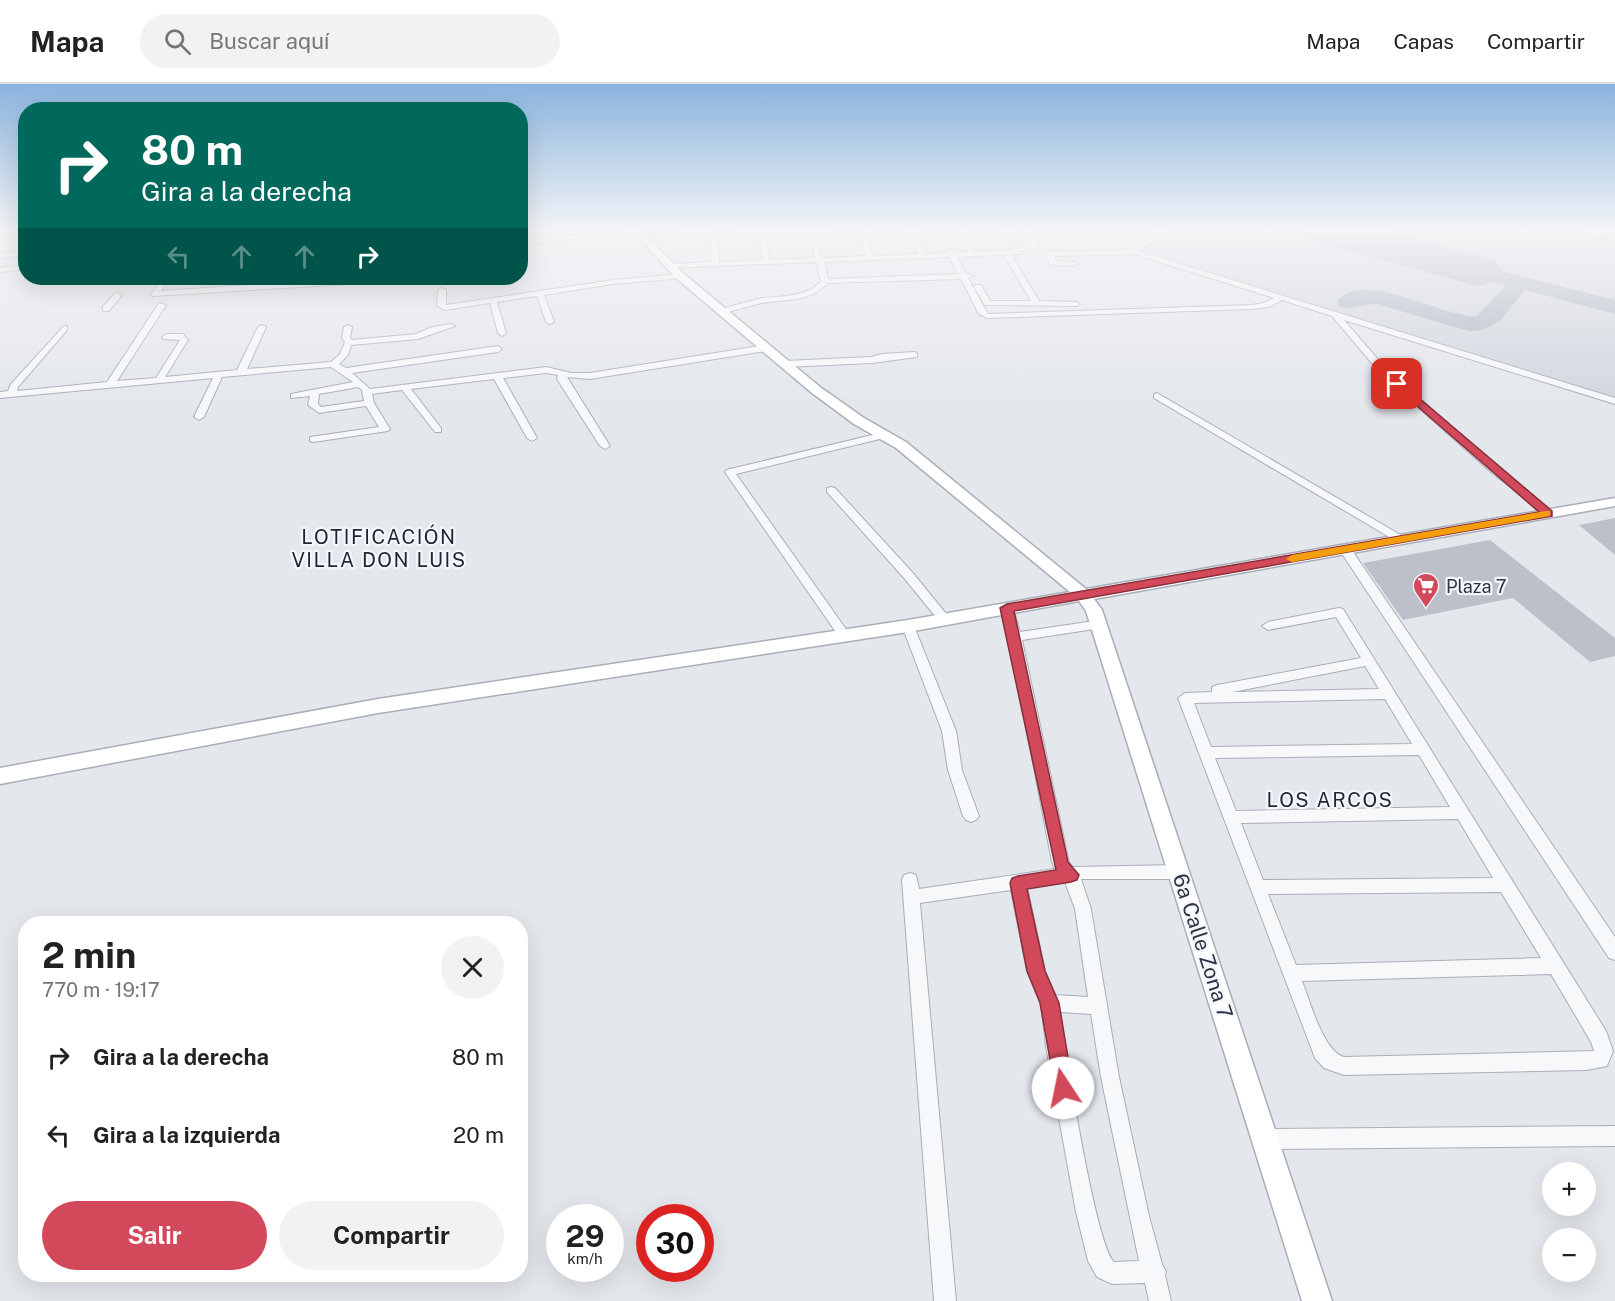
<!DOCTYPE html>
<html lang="es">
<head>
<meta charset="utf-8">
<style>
  body { margin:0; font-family:"Public Sans",sans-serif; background:#f2f2f2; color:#222; height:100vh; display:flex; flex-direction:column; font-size:22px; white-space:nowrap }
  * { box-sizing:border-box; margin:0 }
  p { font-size:20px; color:#767676 }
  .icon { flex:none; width:33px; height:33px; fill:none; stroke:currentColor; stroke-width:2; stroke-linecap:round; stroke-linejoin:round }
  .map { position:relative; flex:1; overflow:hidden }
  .details { position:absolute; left:18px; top:832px; width:510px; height:366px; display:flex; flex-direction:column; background:#fff; border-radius:24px; box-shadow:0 6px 24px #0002 }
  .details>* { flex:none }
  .top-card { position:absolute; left:18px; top:18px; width:510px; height:183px; border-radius:24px; box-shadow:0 6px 24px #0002; background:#00695c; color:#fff; overflow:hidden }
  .fabs { position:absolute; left:1542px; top:1078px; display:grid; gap:12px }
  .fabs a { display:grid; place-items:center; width:54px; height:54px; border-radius:50%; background:#fff; box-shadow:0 6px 24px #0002; font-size:30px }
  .speed { position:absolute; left:546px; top:1120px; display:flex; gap:12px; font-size:30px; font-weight:700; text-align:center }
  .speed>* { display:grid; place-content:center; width:78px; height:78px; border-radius:50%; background:#fff; box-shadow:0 6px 24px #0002; line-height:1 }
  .speed small { font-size:15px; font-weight:400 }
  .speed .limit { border:9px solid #d22; background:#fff; color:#111 }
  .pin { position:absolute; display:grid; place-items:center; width:51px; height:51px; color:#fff; margin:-26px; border-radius:12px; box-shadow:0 3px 9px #0006 }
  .me { position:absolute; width:66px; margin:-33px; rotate:349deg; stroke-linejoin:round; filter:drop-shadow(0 0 4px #0008) }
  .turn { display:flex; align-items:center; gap:21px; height:126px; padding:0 24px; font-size:27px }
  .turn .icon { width:78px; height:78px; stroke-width:2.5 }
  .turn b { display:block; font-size:42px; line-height:51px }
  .lanes { display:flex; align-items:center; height:57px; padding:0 24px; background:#0003; justify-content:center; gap:30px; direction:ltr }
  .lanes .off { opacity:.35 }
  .round { display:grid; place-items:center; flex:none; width:63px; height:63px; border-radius:32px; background:#f2f2f2 }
  .overview { display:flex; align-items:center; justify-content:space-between; height:102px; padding:0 24px }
  h1 { font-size:36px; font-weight:700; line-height:45px }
  .button { display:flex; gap:12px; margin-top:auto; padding:12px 24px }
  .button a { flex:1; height:69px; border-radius:36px; background:#d1495b; color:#fff; font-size:24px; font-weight:700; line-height:69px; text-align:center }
  .button a+a { background:#f2f2f2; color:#222 }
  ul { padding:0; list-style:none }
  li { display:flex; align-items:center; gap:18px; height:78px; padding:0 24px }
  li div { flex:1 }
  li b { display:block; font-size:22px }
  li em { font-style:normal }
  header { display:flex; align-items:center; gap:36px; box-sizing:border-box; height:84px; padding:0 30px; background:#fff; border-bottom:2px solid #e0e0e0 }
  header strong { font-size:28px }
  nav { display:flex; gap:33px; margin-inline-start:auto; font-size:21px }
  .search { width:420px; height:54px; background:#f2f2f2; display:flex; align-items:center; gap:15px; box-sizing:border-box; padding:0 21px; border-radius:33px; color:#767676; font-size:22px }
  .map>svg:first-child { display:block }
  .built { fill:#d2d6de }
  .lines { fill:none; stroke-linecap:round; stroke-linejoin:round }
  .taxiway { fill:#b0b6c1; fill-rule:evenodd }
  .runway { fill:#b0b6c1; fill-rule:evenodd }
  .building { fill:#bbc0ca }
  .street-casing { stroke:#a9aeb7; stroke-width:2 }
  .secondary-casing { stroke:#a9aeb7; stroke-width:3 }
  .highway-casing { stroke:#8b94a3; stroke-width:3 }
  .street { fill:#f7f8fa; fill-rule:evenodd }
  .secondary { fill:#fff; fill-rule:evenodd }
  .highway { fill:#fff; fill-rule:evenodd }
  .route { fill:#d1495b; stroke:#882f3b; stroke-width:1.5 }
  .slow { fill:#f59e0b }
  .labels { text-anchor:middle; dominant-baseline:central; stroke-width:4.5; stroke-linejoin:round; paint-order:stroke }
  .poi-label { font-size:18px; fill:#2b3445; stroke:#f4f6f9; text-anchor:start }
  .neighbourhood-label { font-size:20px; letter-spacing:1.5px; fill:#1d2536; stroke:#f4f6f9 }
  .near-street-label { font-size:21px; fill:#2b3445; stroke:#f4f6f9 }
</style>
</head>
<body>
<header>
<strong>Mapa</strong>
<div class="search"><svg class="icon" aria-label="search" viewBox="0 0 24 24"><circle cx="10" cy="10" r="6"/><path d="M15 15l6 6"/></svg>Buscar aquí</div>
<nav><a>Mapa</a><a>Capas</a><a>Compartir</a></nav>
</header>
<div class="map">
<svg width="1615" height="1217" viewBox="0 0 1615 1217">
  <rect width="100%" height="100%" fill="#e4e7ec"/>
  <polygon class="built" points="1173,147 1578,147 1615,156 1615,315 1466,269 1465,266 1451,262 1449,263 1143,167 1141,164"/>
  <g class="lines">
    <g class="taxiway">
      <path d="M1377,147C1386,154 1400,157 1406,165L1403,169C1387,173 1373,163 1361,153C1348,156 1336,155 1323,152L1320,148Z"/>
      <path d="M1477,181L1615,216V230L1525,206L1500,237L1482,246L1470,247L1454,243L1377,220C1364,220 1353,226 1340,223L1337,218C1361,183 1444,235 1477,232L1506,201L1470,191L1467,187L1470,183Z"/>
    </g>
    <polygon class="runway" points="1305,147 1385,147 1495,176 1503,187 1495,198 1477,202 1312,157"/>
  </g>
  <g class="building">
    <polygon points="1615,434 1615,471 1579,441"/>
    <polygon points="1490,456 1615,554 1615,572 1590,578 1513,514 1403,536 1363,479"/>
  </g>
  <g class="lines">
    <defs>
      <g id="street">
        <path d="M739,147H829L816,149L822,174L866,172L859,147H866L873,172L918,170L908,147H915L925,170L947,169V165H950L954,168H968L957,147H964L974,168L1014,166L1002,147H1009L1020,163L1030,161L1025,147H1032L1038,157L1037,164L1022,167V170H1011L1039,217L1076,218L1080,220L1076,222L985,221L974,203L975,201H981L990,217H1031L1004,171L957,173L966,190L974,192L968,194L988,230L1252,221L1264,219L1274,214L1134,170L1054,172L1056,177L1076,178L1077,180L1073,182L1050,181L1045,170L1049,168L1131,166L1132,162L1159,147H1167L1138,167L1615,314V320L1344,236L1387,286L1499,384L1552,427V431L1548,432L1491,388L1381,290L1332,232L1282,216L1269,223L1252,225L987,234L979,230L961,195L827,199C811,219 784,215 761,219C748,222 736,226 724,229L720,227L721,225C733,222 746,218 758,215C779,211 806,215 821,197L816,178L668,184L667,182L671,180L711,178L710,152L569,155L520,161V157L569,151ZM809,150L815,174L770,176L765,151ZM758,151L763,176L719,178L717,152ZM949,173L958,190L828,195L824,178Z"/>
        <polygon points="26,167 26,171 0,174 0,170"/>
        <polygon points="26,181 26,185 0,188 0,184"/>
        <polygon points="680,190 683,190 683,194 613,200 544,211 554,238 550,240 546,238 537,212 497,218 506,249 502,252 498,249 490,219 445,226 437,222 438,206 442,204 446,206 446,221 613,196"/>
        <polygon points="163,194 170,194 161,207 349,194 345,200 334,201 152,212 151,210"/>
        <polygon points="115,209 122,211 109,227 103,227 103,223"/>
        <path d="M159,219L166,221L117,297L156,294L180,256L163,255L162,253L166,250H183L188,256L165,293L237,286L258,243L262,241L266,243L247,285L331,278L340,270L345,258L342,254L344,243L348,241L352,243L350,254L352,256L416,250L432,243L451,240L455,242L418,255L351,261L348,271L339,280L346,284L498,262L502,265L498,268L352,289L370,305L546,283L572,289H590L765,261L769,264L765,267L590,295L567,293L610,362L605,365L600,362L557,295L558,291L546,289L503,294L537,354L532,357L527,354L494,295L411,305L441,344V348H435L402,306L372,310L374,319L390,345L388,347L313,358L310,357V353L379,343L366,322L319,329L308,321L310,312L291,314V310L353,298L331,283L222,293L204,333L199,336L194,333L213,294L0,314V308L8,307L11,300L64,242H67V246L18,303L17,307L107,298ZM358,303L362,306L364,317L321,323L318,320L319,310Z"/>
        <polygon points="914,268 917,269 917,273 872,279 785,283 781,280 785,277 871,273 882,270"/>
        <polygon points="1157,309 1404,453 1406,455 1400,458 1396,457 1154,314 1154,310"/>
        <polygon points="885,348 888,349 888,353 736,390 848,548 850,551 848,554 840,554 725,388 726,386"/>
        <polygon points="831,403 835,404 912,488 948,532 950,535 948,538 940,538 904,494 827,408 827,404"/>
        <polygon points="1345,461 1349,462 1615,853 1615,876 1609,874 1339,465"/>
        <path d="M1007,520L1013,524L1020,548L1101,536L1107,540L1101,544L1022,556L1069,779L1073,783L1179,781L1185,783L1187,788L1185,793L1179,795H1081L1091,825L1119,993L1149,1132L1162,1180L1166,1188L1165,1191L1171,1217H1149L1145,1199L1112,1200L1097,1193L1088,1177L1076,1128L1046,962L1041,919L1027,887L1011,806L920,819L956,1217H934L902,796L904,791L910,789L916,791L919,805L1055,785L1052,778L1009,553L1001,524ZM1065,798L1075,825L1088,913L1055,911L1045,887L1027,803ZM1060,928L1091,930L1101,993L1139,1177L1114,1178C1095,1159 1065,965 1060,928Z"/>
        <path d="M1339,524L1343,525L1606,947L1613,967L1607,982L1587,986L1344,991L1324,984L1315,974L1178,614L1185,609L1212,608V603L1217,601L1361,574L1336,533L1268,546L1262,542L1268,538ZM1365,582L1379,605L1232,608ZM1385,615L1412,660L1211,663L1194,619ZM1419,671L1450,723L1236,727L1215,674ZM1458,735L1493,794L1263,796L1241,739ZM1501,808L1541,874L1296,881L1268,810ZM1551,890L1591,958L1594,967L1344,973C1323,967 1310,917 1302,897Z"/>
        <polygon points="908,538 914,542 956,647 962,686 979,732 976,736 971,738 966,736 963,732 948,686 942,647 902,542"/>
        <polygon points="1615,1042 1615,1062 1266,1065 1259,1062 1256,1055 1259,1048 1266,1045"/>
      </g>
      <polygon id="secondary" points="632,147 641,147 684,190 820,303 864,334 906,358 1086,505 1615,414 1615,422 1094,515 1102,526 1332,1217 1302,1217 1086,527 1079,517 908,548 378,629 0,700 0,684 378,615 908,536 1070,508 896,364 854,340 812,309 676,194"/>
      <polygon id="highway" points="1588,147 1615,148 1615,156 1590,150"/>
    </defs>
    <use href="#street" class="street-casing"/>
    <use href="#secondary" class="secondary-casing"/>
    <use href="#highway" class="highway-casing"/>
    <use href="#street" class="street"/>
    <use href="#secondary" class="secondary"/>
    <use href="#highway" class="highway"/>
  </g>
  <linearGradient id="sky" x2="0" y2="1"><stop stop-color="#8bb4dd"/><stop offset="0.46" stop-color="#f3f4f6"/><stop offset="1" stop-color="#f3f4f6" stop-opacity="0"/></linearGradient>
  <rect width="1615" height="318" fill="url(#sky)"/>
  <polygon class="route" points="1394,298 1400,298 1552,427 1552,432 1014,527 1068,778 1079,791 1077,796 1071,798 1027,805 1045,887 1059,919 1073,1004 1070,1010 1063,1013 1056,1010 1040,919 1027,887 1010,799 1012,794 1018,792 1056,786 1000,524 1007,520 1539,428 1394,302"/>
  <polygon class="slow" points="1546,427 1550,427 1550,432 1292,478 1286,475 1292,471"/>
  <defs>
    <symbol id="supermarket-pin" viewBox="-11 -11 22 30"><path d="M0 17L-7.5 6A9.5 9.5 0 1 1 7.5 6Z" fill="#d1495b" stroke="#f4f6f9"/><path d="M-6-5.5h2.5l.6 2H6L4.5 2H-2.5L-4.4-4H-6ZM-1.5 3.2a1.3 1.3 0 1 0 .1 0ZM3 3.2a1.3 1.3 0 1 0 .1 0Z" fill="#fff"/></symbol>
  </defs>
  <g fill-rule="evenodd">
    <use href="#supermarket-pin" x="1411" y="487" width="30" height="40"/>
  </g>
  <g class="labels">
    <g class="poi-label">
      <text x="1446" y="502">Plaza 7</text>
    </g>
    <g class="neighbourhood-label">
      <text x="379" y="453">LOTIFICACIÓN<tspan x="379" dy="23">VILLA DON LUIS</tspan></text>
      <text x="1330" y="716">LOS ARCOS</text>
    </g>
    <g class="near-street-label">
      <text transform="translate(1203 862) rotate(72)">6a Calle Zona 7</text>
    </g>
  </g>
</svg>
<div class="fabs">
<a>+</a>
<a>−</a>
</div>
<div class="speed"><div>29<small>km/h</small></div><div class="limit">30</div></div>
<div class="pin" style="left:1397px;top:300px;background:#d93025"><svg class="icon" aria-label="arrive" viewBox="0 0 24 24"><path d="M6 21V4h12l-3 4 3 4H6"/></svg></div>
<svg class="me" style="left:1063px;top:1004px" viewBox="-20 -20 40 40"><circle r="19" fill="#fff"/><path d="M0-13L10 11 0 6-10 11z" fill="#d1495b"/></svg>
<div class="top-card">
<div class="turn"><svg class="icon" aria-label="right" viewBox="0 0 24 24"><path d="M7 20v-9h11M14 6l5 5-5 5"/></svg><div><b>80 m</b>Gira a la derecha</div></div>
<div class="lanes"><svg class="icon off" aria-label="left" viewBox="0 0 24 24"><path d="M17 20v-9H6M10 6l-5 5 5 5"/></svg><svg class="icon off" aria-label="ahead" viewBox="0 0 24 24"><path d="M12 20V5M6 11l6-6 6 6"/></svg><svg class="icon off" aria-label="ahead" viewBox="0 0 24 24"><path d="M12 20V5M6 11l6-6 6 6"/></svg><svg class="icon" aria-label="right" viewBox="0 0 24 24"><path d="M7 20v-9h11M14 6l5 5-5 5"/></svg></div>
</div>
<section class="details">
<div class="overview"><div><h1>2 min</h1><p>770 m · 19:17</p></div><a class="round"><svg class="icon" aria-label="close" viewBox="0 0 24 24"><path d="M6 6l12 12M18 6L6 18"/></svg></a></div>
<ul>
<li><svg class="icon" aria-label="right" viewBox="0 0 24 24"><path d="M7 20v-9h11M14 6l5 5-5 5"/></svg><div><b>Gira a la derecha</b></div><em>80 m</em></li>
<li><svg class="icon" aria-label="left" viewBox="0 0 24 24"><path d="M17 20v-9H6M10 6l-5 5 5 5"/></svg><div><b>Gira a la izquierda</b></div><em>20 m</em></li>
</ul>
<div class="button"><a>Salir</a><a>Compartir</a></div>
</section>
</div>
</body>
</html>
